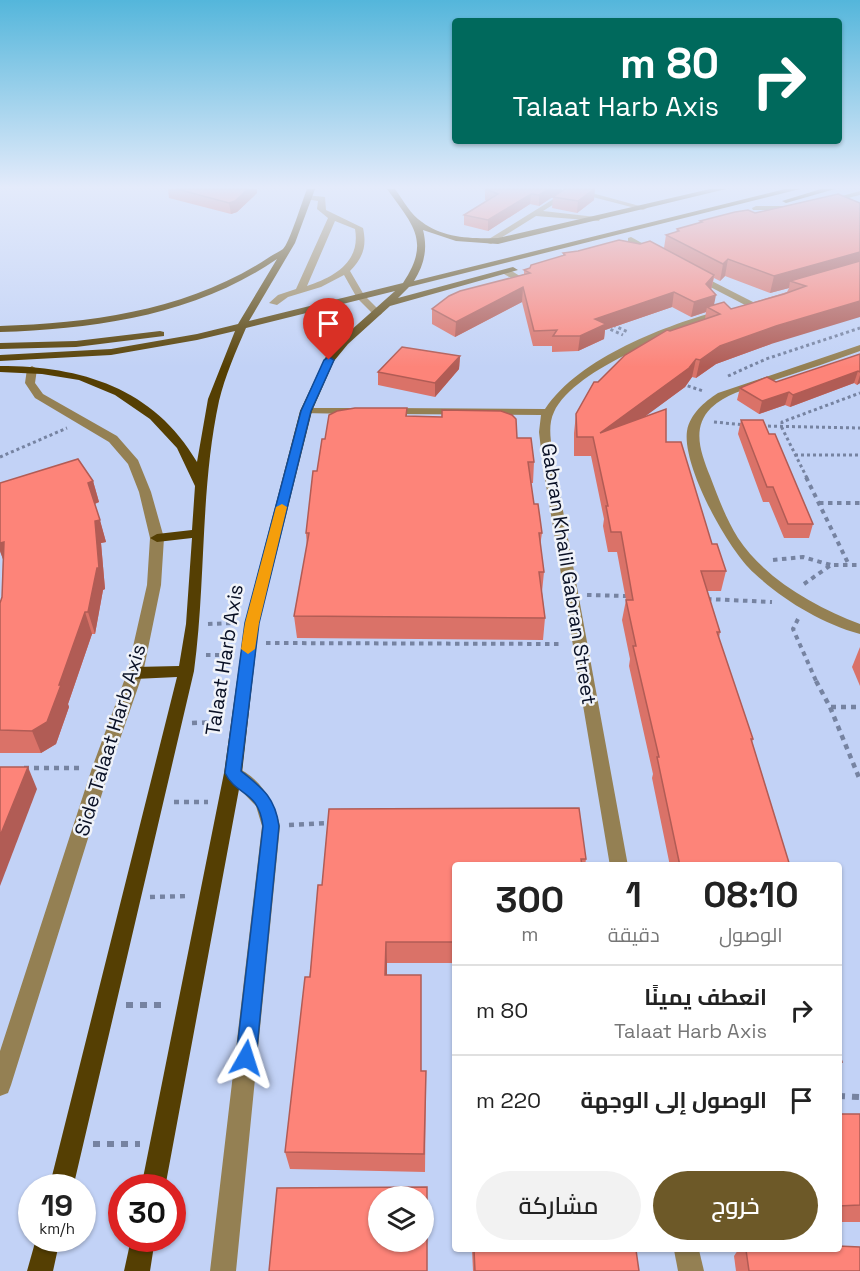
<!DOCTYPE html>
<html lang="ar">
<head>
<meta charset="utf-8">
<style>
  body { margin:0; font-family:"Space Grotesk",Cairo,sans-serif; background:#f2f2f2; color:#222; direction:rtl; height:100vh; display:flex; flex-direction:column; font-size:22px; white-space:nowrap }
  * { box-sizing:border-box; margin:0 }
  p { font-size:20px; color:#767676 }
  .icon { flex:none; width:33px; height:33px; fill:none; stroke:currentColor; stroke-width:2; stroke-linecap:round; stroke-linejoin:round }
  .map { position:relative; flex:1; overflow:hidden; direction:ltr }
  .side { position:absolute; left:452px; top:862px; width:390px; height:390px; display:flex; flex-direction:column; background:#fff; border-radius:6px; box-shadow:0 2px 4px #0004; direction:rtl }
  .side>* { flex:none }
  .top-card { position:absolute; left:452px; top:18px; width:390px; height:126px; border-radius:6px; box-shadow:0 2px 4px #0004; direction:rtl; background:#00695c; color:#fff; overflow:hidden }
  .tools { position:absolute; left:368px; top:1186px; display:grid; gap:12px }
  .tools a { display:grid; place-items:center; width:66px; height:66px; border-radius:50%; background:#fff; box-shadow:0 2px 4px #0004; font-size:30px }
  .speed { position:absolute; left:18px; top:1174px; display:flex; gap:12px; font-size:30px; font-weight:700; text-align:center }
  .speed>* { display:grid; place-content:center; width:78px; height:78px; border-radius:50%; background:#fff; box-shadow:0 2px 4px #0004; line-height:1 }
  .speed small { font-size:15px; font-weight:400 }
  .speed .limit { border:9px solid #d22; background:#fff; color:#111 }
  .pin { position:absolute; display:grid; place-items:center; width:51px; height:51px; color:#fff; margin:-62px -26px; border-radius:50% 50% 50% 0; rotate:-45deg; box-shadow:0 0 6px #0007 }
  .pin .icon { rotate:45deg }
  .me { position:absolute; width:66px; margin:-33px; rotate:6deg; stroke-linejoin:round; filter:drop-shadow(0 0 4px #0008) }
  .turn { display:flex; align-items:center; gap:21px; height:126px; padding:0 24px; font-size:27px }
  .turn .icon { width:78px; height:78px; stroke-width:2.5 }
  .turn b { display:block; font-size:42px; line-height:51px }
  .eta { display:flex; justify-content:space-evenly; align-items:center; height:102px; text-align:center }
  .eta b { font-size:36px; font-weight:600; line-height:42px }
  .button { display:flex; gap:12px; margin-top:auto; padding:12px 24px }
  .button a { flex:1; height:69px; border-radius:36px; background:#6d5928; color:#fff; font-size:24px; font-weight:600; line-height:69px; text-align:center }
  .button a+a { background:#f2f2f2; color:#222 }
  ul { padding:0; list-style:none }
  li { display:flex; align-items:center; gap:18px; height:90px; padding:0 24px; border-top:2px solid #e0e0e0 }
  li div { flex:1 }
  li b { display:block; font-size:22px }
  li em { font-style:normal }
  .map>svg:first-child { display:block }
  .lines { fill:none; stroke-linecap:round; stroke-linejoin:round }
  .path-far3 { stroke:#7683a1; stroke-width:3; stroke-dasharray:3 3; stroke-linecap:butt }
  .path-far2 { stroke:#7683a1; stroke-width:4; stroke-dasharray:4.5 4.5; stroke-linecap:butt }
  .path-far1 { stroke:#7683a1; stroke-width:4.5; stroke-dasharray:5 5; stroke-linecap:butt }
  .path { stroke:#7683a1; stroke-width:6; stroke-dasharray:7 7; stroke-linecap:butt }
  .minor { fill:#948053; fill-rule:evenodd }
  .major { fill:#553f03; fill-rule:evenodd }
  .wall { fill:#da7268; fill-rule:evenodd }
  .shaded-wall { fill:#b15c55 }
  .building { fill:#fd8479; stroke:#b15c55; stroke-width:1.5; fill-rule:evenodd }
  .route { fill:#1a73e8; stroke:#114b97; stroke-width:1.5 }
  .slow { fill:#f59e0b }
  .labels { text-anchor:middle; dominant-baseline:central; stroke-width:5; stroke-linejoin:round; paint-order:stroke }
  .street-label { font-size:20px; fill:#080f24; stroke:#f0f3f9 }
</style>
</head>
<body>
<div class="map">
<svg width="860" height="1271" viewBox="0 0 860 1271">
  <rect width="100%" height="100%" fill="#c2d2f6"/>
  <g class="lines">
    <g class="path-far3">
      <polyline points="613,325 628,332"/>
      <polyline points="605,327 623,335"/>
      <polyline points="728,376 766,359 860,328"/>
      <polyline points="682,384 703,391"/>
      <polyline points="714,422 745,425"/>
      <polyline points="762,426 860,428"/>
      <polyline points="795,455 860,455"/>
      <polyline points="0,457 67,428"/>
      <polyline points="807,478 782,428 782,422 860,393"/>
    </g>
    <g class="path-far2">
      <polyline points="806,477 849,565"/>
      <polyline points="819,503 860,503"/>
      <polyline points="773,560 803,557 831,565"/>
      <polyline points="804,584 831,565 860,565"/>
      <polyline points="587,595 628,596"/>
      <polyline points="707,599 772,602"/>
      <polyline points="798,619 793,629 817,683"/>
      <polyline points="208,624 236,623"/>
      <polyline points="266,643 561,644"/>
      <polyline points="206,655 232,655"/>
    </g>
    <g class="path-far1">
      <polyline points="816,681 830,707 860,780"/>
      <polyline points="831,707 860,707"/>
      <polyline points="192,723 220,722"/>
      <polyline points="24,768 83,768"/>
      <polyline points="174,802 208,802"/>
      <polyline points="289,825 330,823"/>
      <polyline points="150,897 190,896"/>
    </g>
    <g class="path">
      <polyline points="126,1005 167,1005"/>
      <polyline points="838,1096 860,1097"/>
      <polyline points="93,1144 140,1144"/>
    </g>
    <g class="minor">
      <polygon points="568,190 581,190 647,208 643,210 581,194 570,194 543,211 596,217 600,219 599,221 536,216 491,244 484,242"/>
      <polygon points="860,191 860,195 824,204 820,202"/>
      <path d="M306,195L325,197L326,210L363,228C367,246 363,258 350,271L364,295L382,313L380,315H374L357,298L344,275L321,287L288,297L277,305L269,303L278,295L296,289L328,218L317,209L318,201L306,199ZM335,221L355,229C361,262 334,277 307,286Z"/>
      <polygon points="756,206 792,206 796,208 792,210 753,210 752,208"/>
      <polygon points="631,237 658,252 659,254 652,256 628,242 628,238"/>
      <polygon points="504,270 510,270 528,281 520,283 504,274"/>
      <polygon points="694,272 753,302 755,304 747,306 691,277 691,273"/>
      <path d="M725,309L728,310V314C683,329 575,367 554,412C546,428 553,451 555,467L628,866H610L543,467L539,432L541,415L386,414L380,411L386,408L545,409C580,357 666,325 725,309Z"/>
      <path d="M860,345V351C833,361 805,370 778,379C755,387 729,391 711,408C691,428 701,453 710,476C718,497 726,519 738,538C765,579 815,607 860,624V634C821,623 783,600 754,573C728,550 682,466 687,431C690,414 704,402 718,393Z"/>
      <polygon points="32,366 37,369 35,383 43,394 117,436 138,460 151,492 164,538 161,585 143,673 110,768 11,1085 8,1093 0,1096 0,1051 92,768 127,673 147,585 150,538 139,492 128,464 109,442 35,398 25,383 27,369"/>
      <polygon points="306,408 353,408 359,411 353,414 302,413 300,411"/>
      <path d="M233,766C258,775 275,801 280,826L236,1271H210L262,826L256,806L224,773L227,768Z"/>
      <polygon points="674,1250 699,1250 704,1271 678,1271"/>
    </g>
    <g class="major">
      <path d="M307,189H315L295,243L249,321L403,283C431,241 413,225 387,189H395C403,200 411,215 422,222C443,238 472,239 498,238L710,189H726L498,244L456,241L423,230C428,249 424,265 414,281L785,189H800L409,287L398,298L513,267L518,270L390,306L348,344L334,361L312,411L259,623L242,773L165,1188H141L224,773L245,623L300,411L325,358L340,340L395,291L246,328C236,351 225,376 219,401C200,489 206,582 194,671L73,1188H49L177,677L135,679L129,677L127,673L129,669L135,667L179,666L186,624L192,538L157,542L150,538L157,534L192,530L195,486L177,448L150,419L115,395L79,380L42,374L0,372V366C81,366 154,388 197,462L208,399L235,331L197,340L111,355L0,361V355L111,349L197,334L238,324L277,259C195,315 96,329 0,332V326C93,323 189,310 268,258C272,255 279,252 283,249C289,244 303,199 307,189Z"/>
      <polygon points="821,189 835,189 786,203 782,201"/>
      <polygon points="160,331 164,332 164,336 76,347 0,349 0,343 76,341"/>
      <polygon points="36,1239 60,1239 53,1271 27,1271"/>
      <polygon points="131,1239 155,1239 150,1271 124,1271"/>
    </g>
  </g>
  <g class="wall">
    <polygon points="168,189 257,189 257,193 237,212 231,214 169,198"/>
    <polygon points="485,189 562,189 539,206 530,204 488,231 464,225 464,215 487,201 485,200"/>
    <polygon points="553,197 594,200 577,213 552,208"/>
    <path d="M860,203L771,344L716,364L696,378L692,377L685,387L645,416L666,442L712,544L726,571L721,591H707L720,632L719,638L753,739L752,742L790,866H670L652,778L653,774L629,666L630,659L622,620L626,600L617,552H608L603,526L604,519L591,456H574V433L576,414L598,382L670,331L705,319L706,312L691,317L672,307L605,330L604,339L578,351L552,352V346H533L522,302L455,337L432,324V309L524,274V270L563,255V253L640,244L664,248L666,235L676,232L677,229L700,223V221L755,213ZM725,276L770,293L789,288L787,292L731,309L714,305L711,290L714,278L720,281Z"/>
    <polygon points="860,354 860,383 857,385 854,383 790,407 785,405 759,414 737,400 740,388 776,382"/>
    <polygon points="460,356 459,369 435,397 378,385 378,372"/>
    <polygon points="407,408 407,416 517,438 534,462 533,483 531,483 534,504 542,533 540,546 544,572 542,592 545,618 543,640 297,638 294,616 307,547 306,533 317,471 325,439"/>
    <polygon points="741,420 769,434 813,524 809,538 784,538 769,502 763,502 738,434"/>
    <polygon points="93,481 99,502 95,504 106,542 101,543 105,589 103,590 95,634 92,634 68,704 69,707 56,744 41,753 0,753 0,603 2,597 3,559 0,551 0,483"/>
    <polygon points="860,647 860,686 852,667"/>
    <polygon points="329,809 586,859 585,866 454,866 454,963 387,963 387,975 421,1071 426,1071 425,1172 290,1169 285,1152 322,885"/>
    <rect x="838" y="1114" width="22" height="108"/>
    <polygon points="472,1250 636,1250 639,1271 473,1271"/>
    <polygon points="738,1250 838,1250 860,1271 736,1271 734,1256"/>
  </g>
  <g class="shaded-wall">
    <polygon points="248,189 257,189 257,193 237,212 231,214 229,203"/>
    <polygon points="549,189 562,189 562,191 539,206 539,195"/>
    <polygon points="594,189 595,189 594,200 577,213 578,201"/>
    <polygon points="531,194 530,204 488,231 488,220"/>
    <polygon points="860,252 860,265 790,281 789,288 770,293 774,276"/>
    <polygon points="728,259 725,276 720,281 723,264"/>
    <polygon points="714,275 711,290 706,284"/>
    <polygon points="523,287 522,302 455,337 456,322"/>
    <polygon points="674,292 672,307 605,330 604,339 578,351 580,336 595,319"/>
    <polygon points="716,295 713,310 707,307 706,312 691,317 694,302"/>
    <polygon points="860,301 860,317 771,344 716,364 696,378 700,360 720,346 776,326"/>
    <polygon points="460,356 459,369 435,397 435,383"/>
    <polygon points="696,359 692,377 685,387 597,452 600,433"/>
    <polygon points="858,371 854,383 790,407 793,395"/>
    <polygon points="860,375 860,383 857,385"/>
    <polygon points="789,392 785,405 759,414 762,401"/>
    <polygon points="93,481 99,502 94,504 88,483"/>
    <polygon points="100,520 106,542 101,543 105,589 103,590 95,634 88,612 97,568 95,521"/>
    <polygon points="4,542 5,565 0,551 0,543"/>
    <polygon points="85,612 92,634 68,704 69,707 56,744 41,753 32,731 59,685"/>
    <polygon points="28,767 37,789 0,886 0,836"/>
    <polygon points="386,942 387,963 387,995 385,975"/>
  </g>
  <g class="building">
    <polygon points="177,189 248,189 235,201 229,203"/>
    <polygon points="549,189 539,195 531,194 488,220 464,215 498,194 485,189"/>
    <polygon points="565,189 594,189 578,201 553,197"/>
    <polygon points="838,194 860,203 860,252 774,276 728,259 723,264 666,235 679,231 677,229 702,222 700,221 735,212 748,210 755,213"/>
    <polygon points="619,240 640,244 650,241 714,275 706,284 716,295 694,302 674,292 595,319 606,324 580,336 553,336 557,330 534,331 523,287 456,322 432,309 449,296 460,291 530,273 524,270 530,268 531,265 565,255 563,253 578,251"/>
    <polygon points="860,261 860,301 776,326 720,346 700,360 696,359 689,368 600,433 666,409 666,442 681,442 712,544 717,544 726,571 701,571 720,632 717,632 753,739 751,739 790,866 680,866 657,757 659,757 633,646 636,646 626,600 633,600 621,532 611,532 606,506 608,506 593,437 577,437 576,414 594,382 598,382 625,355 667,330 670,331 720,314 707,307 724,302 731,309 784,294 806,286 790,281"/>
    <polygon points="402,347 460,356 435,383 378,372"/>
    <polygon points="860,354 860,372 858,371 793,395 789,392 762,401 740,388 767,377 776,382"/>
    <polygon points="355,408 407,408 406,416 442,417 442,410 501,411 512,415 516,419 517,438 531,438 534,462 528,462 534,504 538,504 542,533 539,533 544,572 539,572 545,618 294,616 309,533 306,533 313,471 317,471 322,439 325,439 329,415 337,411"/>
    <polygon points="741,420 763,420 769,434 775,434 813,524 788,524 773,487 767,487"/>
    <polygon points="78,459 93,481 88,483 100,520 95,521 99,568 97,568 88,612 85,612 59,685 61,685 47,722 32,731 0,730 0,603 2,597 4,542 0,543 0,483"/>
    <polygon points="0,767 28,767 0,836"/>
    <polygon points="579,808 586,859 581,859 582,866 454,866 454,942 386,942 385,975 421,975 421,1071 426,1071 424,1154 285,1152 305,977 310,977 318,885 322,885 329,809"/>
    <polygon points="838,1050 842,1062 838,1062"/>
    <polygon points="838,1114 860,1114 860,1205 838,1206"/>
    <path d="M427,1187V1271H269L277,1188ZM378,1197H423V1242H378Z"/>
    <polygon points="838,1246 860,1247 860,1271 749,1271 746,1250 838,1250"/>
    <polygon points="474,1250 636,1250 639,1271 475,1271"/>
  </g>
  <linearGradient id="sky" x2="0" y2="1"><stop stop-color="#54b6db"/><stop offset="0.51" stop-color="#e4ebfb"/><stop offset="1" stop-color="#e4ebfb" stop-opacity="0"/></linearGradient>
  <rect width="860" height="367" fill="url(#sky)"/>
  <path class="route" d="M329,357L334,360L311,411L259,623L241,771C262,788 275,797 279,826L256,1058L253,1065L246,1068L239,1065L236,1058L263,826C258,789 237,797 225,773L245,623L301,411L324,360Z"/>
  <polygon class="slow" points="282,504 287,507 259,623 255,649 248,654 241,649 245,623 276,507"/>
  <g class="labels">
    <g class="street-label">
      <text transform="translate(569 574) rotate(81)">Gabran Khalil Gabran Street</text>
      <text transform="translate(224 660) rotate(-81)">Talaat Harb Axis</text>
      <text transform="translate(110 740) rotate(-73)">Side Talaat Harb Axis</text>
    </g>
  </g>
</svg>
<div class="tools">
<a><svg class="icon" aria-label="layers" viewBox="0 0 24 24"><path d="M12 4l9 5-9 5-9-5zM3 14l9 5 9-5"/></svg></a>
</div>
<div class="speed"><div>19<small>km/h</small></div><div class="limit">30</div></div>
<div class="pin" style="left:329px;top:360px;background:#d93025"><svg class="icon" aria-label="arrive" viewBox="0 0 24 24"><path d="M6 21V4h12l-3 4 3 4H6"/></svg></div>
<svg class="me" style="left:246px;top:1058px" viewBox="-20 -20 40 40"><path d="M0-17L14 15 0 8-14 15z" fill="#1a73e8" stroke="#fff" stroke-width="4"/></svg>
<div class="top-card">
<div class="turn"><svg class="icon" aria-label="right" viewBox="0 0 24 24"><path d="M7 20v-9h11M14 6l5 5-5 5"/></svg><div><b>80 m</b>Talaat Harb Axis</div></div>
</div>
<section class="side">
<div class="eta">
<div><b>08:10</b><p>الوصول</p></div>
<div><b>1</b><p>دقيقة</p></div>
<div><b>300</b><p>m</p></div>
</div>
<ul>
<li><svg class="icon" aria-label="right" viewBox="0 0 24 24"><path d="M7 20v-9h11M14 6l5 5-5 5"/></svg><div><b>انعطف يمينًا</b><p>Talaat Harb Axis</p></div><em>80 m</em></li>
<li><svg class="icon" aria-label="arrive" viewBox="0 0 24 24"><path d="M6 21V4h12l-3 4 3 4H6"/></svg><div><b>الوصول إلى الوجهة</b></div><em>220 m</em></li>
</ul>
<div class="button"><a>خروج</a><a>مشاركة</a></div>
</section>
</div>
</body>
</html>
